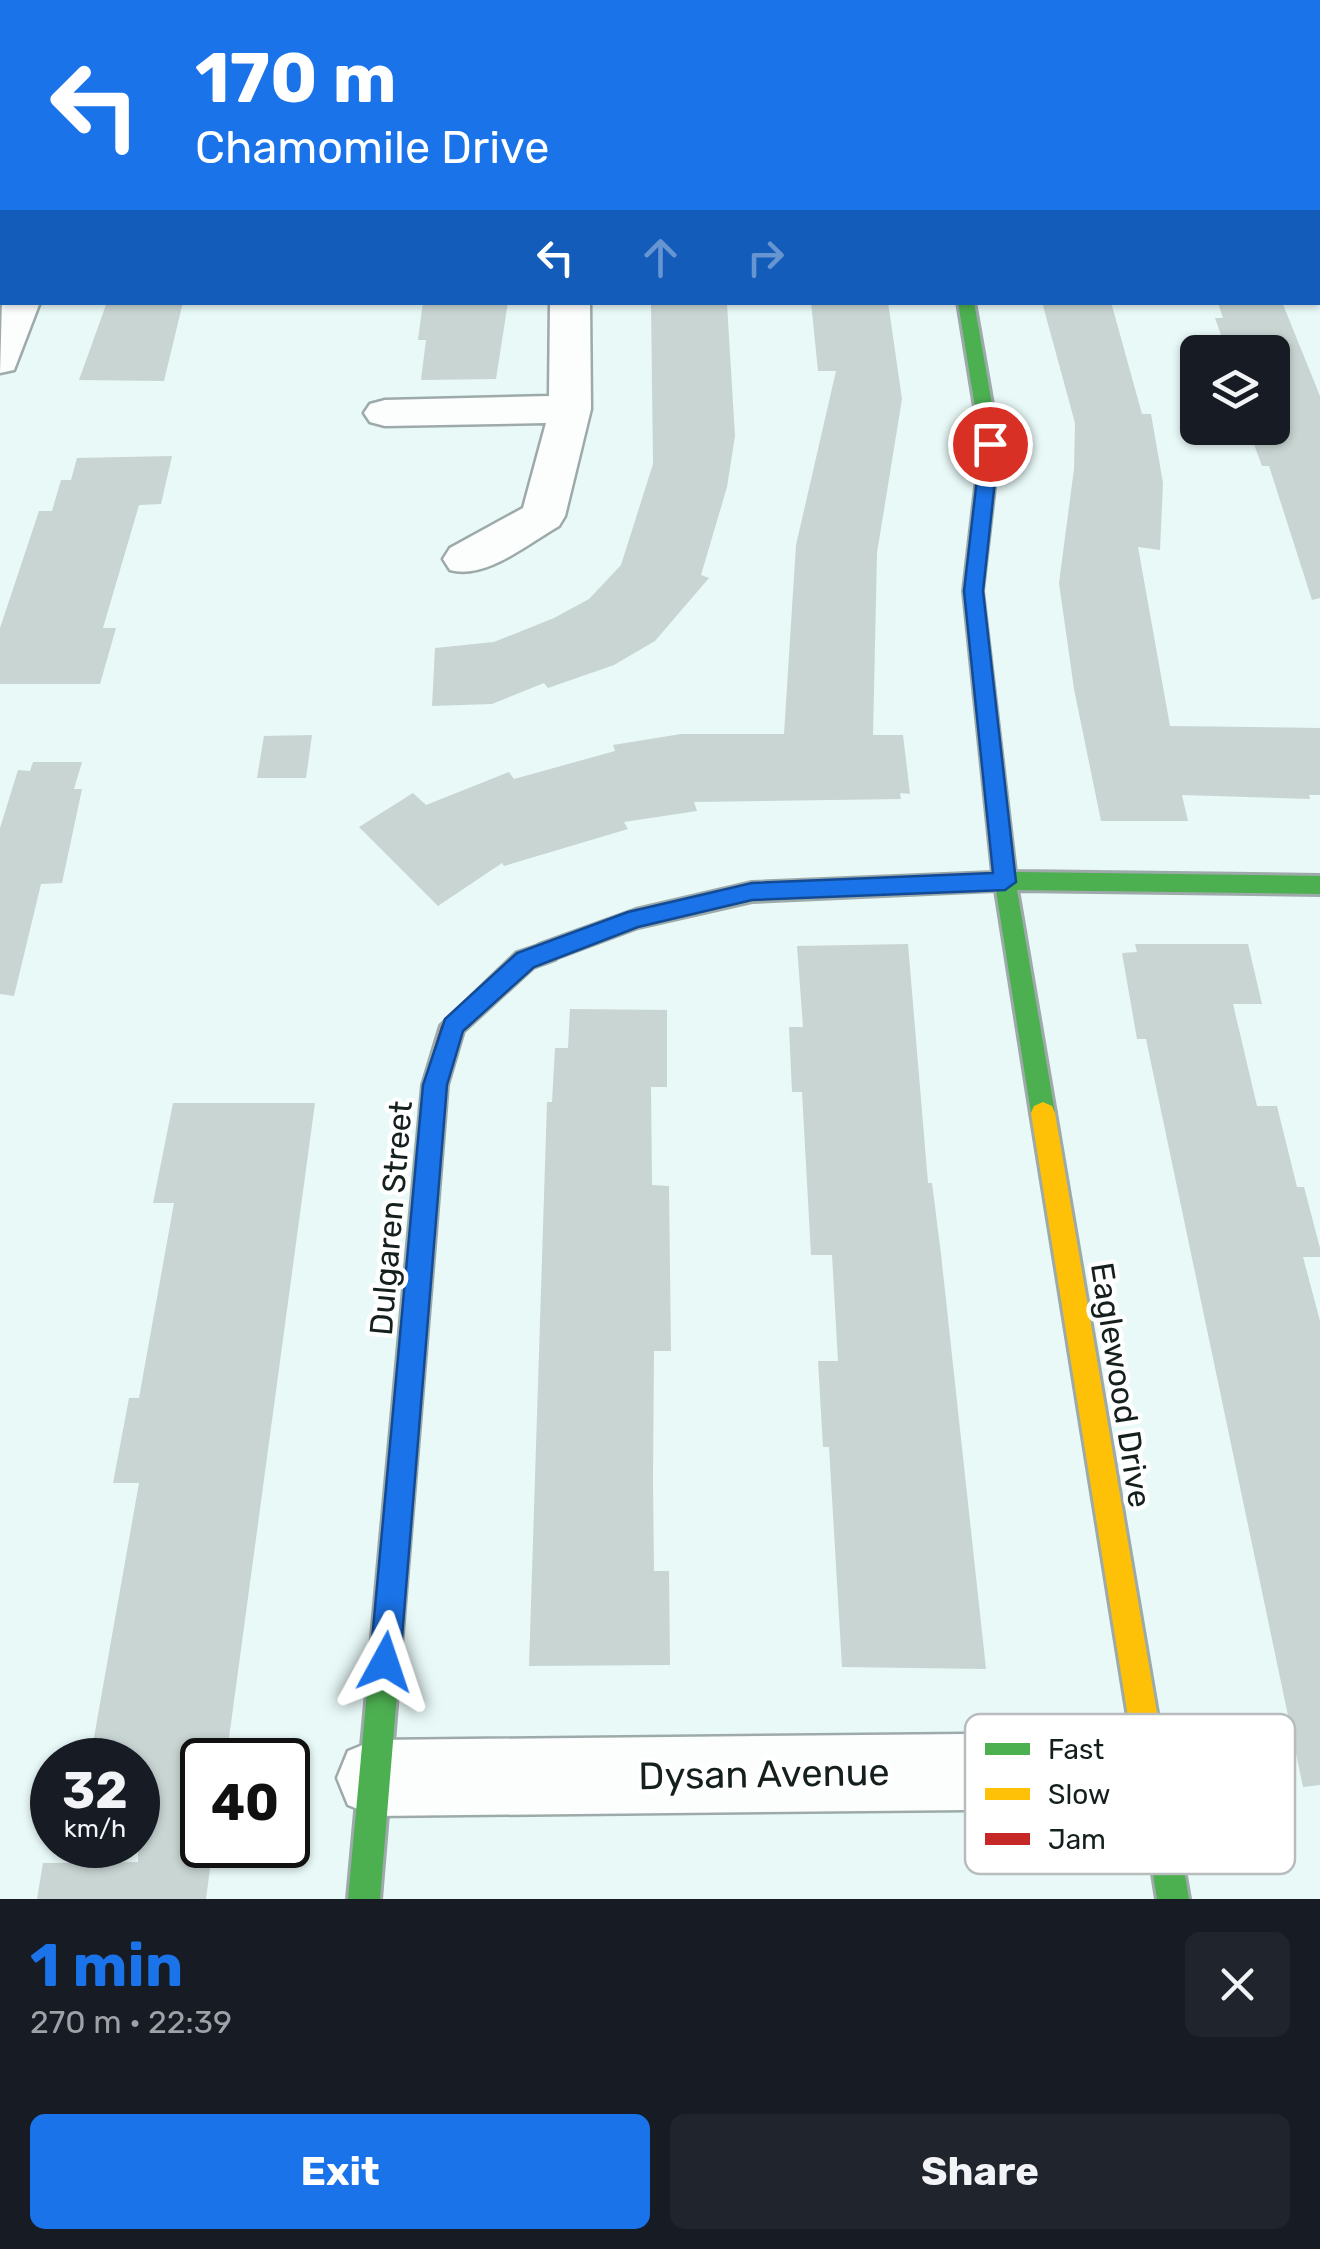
<!DOCTYPE html>
<html lang="en">
<head>
<meta charset="utf-8">
<style>
  body { margin:0; font-family:Rubik,sans-serif; background:#20242c; color:#f1f3f6; height:100vh; display:flex; flex-direction:column; font-size:38px; white-space:nowrap }
  * { box-sizing:border-box; margin:0 }
  p { font-size:32px; color:#9ea1a6 }
  .icon { flex:none; width:55px; height:55px; fill:none; stroke:currentColor; stroke-width:2; stroke-linecap:round; stroke-linejoin:round }
  .map { position:relative; height:1899px; overflow:hidden }
  .panel { display:flex; flex-direction:column; background:#171b24; flex:1 }
  .panel>* { flex:none }
  .guide { position:absolute; left:0px; top:0px; width:1320px; height:305px; box-shadow:0 2px 8px #0004; background:#1a73e8; color:#fff; overflow:hidden }
  .fabs { position:absolute; left:1180px; top:335px; display:grid; gap:20px }
  .fabs a { display:grid; place-items:center; width:110px; height:110px; border-radius:15px; background:#171b24; box-shadow:0 2px 8px #0004; font-size:50px }
  .speed { position:absolute; left:30px; top:1738px; display:flex; gap:20px; font-size:50px; font-weight:700; text-align:center }
  .speed>* { display:grid; place-content:center; width:130px; height:130px; border-radius:50%; background:#171b24; box-shadow:0 2px 8px #0004; line-height:1 }
  .speed small { font-size:25px; font-weight:400 }
  .speed .limit { border:5px solid #111; border-radius:15px; background:#fff; color:#111 }
  .pin { position:absolute; display:grid; place-items:center; width:85px; height:85px; color:#fff; margin:-42px; border:5px solid #fff; border-radius:50%; box-shadow:0 2px 10px #0007 }
  .me { position:absolute; width:110px; margin:-55px; rotate:5deg; stroke-linejoin:round; filter:drop-shadow(0 0 8px #0008) }
  .turn { display:flex; align-items:center; gap:35px; height:210px; padding:0 30px; font-size:45px }
  .turn .icon { width:130px; height:130px; stroke-width:2.5 }
  .turn b { display:block; font-size:70px; line-height:85px }
  .lanes { display:flex; align-items:center; height:95px; padding:0 30px; background:#0003; justify-content:center; gap:50px; direction:ltr }
  .lanes .off { opacity:.35 }
  .round { display:grid; place-items:center; flex:none; width:105px; height:105px; border-radius:15px; background:#20242c }
  .overview { display:flex; align-items:center; justify-content:space-between; height:170px; padding:0 30px }
  h1 { font-size:60px; font-weight:700; line-height:75px; color:#1a73e8 }
  .action { display:flex; gap:20px; margin-top:auto; padding:20px 30px }
  .action a { flex:1; height:115px; border-radius:15px; background:#1a73e8; color:#fff; font-size:40px; font-weight:700; line-height:115px; text-align:center }
  .action a+a { background:#20242c; color:#f1f3f6 }
  .map>svg:first-child { display:block }
  .built { fill:#d3efed }
  .building { fill:#c8d5d3 }
  .lines { fill:none; stroke-linecap:round; stroke-linejoin:round }
  .street-casing { stroke:#9daaa9; stroke-width:5 }
  .fast-casing { stroke:#9daaa9; stroke-width:6 }
  .slow-casing { stroke:#9daaa9; stroke-width:6 }
  .jam-casing { stroke:#9daaa9; stroke-width:6 }
  .street { fill:#fcfefe; fill-rule:evenodd }
  .fast { fill:#4caf50; fill-rule:evenodd }
  .slow { fill:#ffc107; fill-rule:evenodd }
  .jam { fill:#c62828; fill-rule:evenodd }
  .route { fill:#1a73e8; stroke:#114b97; stroke-width:2.5 }
  .labels { text-anchor:middle; dominant-baseline:central; stroke-width:9; stroke-linejoin:round; paint-order:stroke }
  .street-label { font-size:32px; fill:#141f1e; stroke:#fff }
  .near-street-label { font-size:38px; fill:#141f1e; stroke:#fff }
  .key { fill:#fff; stroke:#b8bcbc; stroke-width:2.5 }
  .key-label { font-size:28px; fill:#141f1e }
</style>
</head>
<body>
<div class="map">
<svg width="1320" height="1899" viewBox="0 0 1320 1899">
  <rect width="100%" height="100%" fill="#e8f9f7"/>
  <polygon class="built" points="621,0 1199,0 1200,2 621,2"/>
  <g class="building">
    <polygon points="107,302 183,302 164,381 79,380"/>
    <polygon points="423,302 508,302 496,379 421,380 426,340 418,340"/>
    <polygon points="811,302 888,302 902,399 877,553 873,735 903,735 910,794 900,793 901,799 694,802 697,811 624,822 628,829 504,866 502,863 438,906 359,827 413,793 426,805 509,772 514,779 615,751 613,745 681,734 784,734 796,545 836,371 818,371"/>
    <polygon points="1042,302 1111,302 1142,414 1151,414 1163,483 1160,550 1138,547 1170,726 1320,728 1320,795 1309,795 1310,799 1182,795 1188,821 1101,821 1074,689 1059,583 1074,469 1075,423"/>
    <polygon points="1282,302 1320,396 1320,598 1312,600 1269,466 1262,466 1248,428 1272,428 1272,352 1227,352 1215,318 1223,318 1218,303"/>
    <polygon points="651,304 727,304 735,436 727,487 701,575 709,578 655,641 614,665 548,688 544,683 492,704 432,706 435,648 494,642 554,618 589,599 621,565 653,464"/>
    <polygon points="172,456 161,504 139,505 103,628 116,628 100,684 0,684 0,628 39,511 52,511 61,480 71,480 77,458"/>
    <polygon points="312,735 306,778 257,778 264,736"/>
    <polygon points="33,762 82,762 74,789 82,789 62,883 41,884 14,996 0,994 0,828 18,770 30,771"/>
    <polygon points="908,944 928,1183 932,1183 941,1254 986,1669 842,1667 829,1447 823,1447 818,1361 838,1361 832,1255 811,1255 802,1092 792,1092 789,1027 803,1027 797,946"/>
    <polygon points="1135,944 1248,944 1262,1004 1233,1004 1257,1106 1277,1106 1297,1187 1304,1187 1320,1248 1320,1257 1303,1257 1320,1321 1320,1785 1303,1787 1146,1039 1137,1039 1122,953 1137,952"/>
    <polygon points="570,1009 667,1010 667,1087 651,1087 652,1185 669,1186 671,1351 654,1351 653,1480 654,1571 669,1571 670,1665 529,1666 547,1102 552,1102 555,1048 568,1048"/>
    <polygon points="173,1103 315,1103 226,1760 202,1760 202,1861 211,1861 206,1899 37,1899 43,1863 138,1862 138,1760 90,1760 139,1483 113,1483 129,1398 139,1398 174,1203 153,1203"/>
  </g>
  <g class="lines">
    <defs>
      <g id="street">
        <polygon points="2,300 40,302 14,370 0,373"/>
        <path d="M550,302H590L591,409L565,516L559,526C527,544 486,580 450,570L443,559L450,548L523,508L546,423L385,426L370,422L364,413L370,404L385,400L549,396Z"/>
        <polygon points="1055,1733 1153,1737 1180,1748 1191,1775 1180,1802 1153,1813 1055,1809 375,1816 348,1805 337,1778 348,1751 375,1740"/>
      </g>
      <g id="fast">
        <polygon points="958,302 974,302 999,444 982,591 1015,872 1320,876 1320,894 1017,890 1055,1113 1052,1120 1043,1124 1034,1120 1031,1113 996,890 752,901 638,927 547,961 539,959 536,952 539,945 636,910 752,883 993,873 964,591 981,444"/>
        <polygon points="422,1222 431,1226 435,1234 380,1899 348,1899 409,1234 413,1226"/>
        <polygon points="1149,1739 1160,1743 1164,1754 1189,1899 1157,1899 1134,1754 1138,1743"/>
      </g>
      <g id="slow">
        <rect x="1318" y="149" width="2" height="13"/>
        <polygon points="1043,1102 1052,1106 1055,1113 1164,1754 1160,1765 1149,1769 1138,1765 1134,1754 1031,1113 1034,1106"/>
      </g>
      <g id="jam">
        <polygon points="1238,0 1252,0 1253,2 1240,2"/>
        <polygon points="547,943 555,945 558,952 555,959 533,967 463,1031 447,1085 435,1234 431,1242 422,1246 413,1242 409,1234 423,1085 441,1026 517,953"/>
      </g>
    </defs>
    <use href="#street" class="street-casing"/>
    <use href="#fast" class="fast-casing"/>
    <use href="#slow" class="slow-casing"/>
    <use href="#jam" class="jam-casing"/>
    <use href="#street" class="street"/>
    <use href="#fast" class="fast"/>
    <use href="#slow" class="slow"/>
    <use href="#jam" class="jam"/>
  </g>
  <polygon class="route" points="990,438 999,444 983,591 1016,882 1005,890 752,900 638,927 534,967 463,1031 447,1085 400,1662 396,1673 385,1677 374,1673 370,1662 423,1085 445,1019 517,953 628,912 752,883 993,873 964,591 981,444"/>
  <g class="labels">
    <g class="street-label">
      <text transform="translate(391 1218) rotate(-85)">Dulgaren Street</text>
      <text transform="translate(1121 1385) rotate(81)">Eaglewood Drive</text>
    </g>
    <g class="near-street-label">
      <text transform="translate(764 1774) rotate(-1)">Dysan Avenue</text>
    </g>
  </g>
  <rect x="965" y="1714" width="330" height="160" rx="15" class="key"/>
  <rect x="985" y="1743" width="45" height="12" fill="#4caf50"/>
  <rect x="985" y="1788" width="45" height="12" fill="#ffc107"/>
  <rect x="985" y="1833" width="45" height="12" fill="#c62828"/>
  <g class="key-label">
    <text x="1048" y="1759">Fast</text>
    <text x="1048" y="1804">Slow</text>
    <text x="1048" y="1849">Jam</text>
  </g>
</svg>
<div class="fabs">
<a><svg class="icon" aria-label="layers" viewBox="0 0 24 24"><path d="M12 4l9 5-9 5-9-5zM3 14l9 5 9-5"/></svg></a>
</div>
<div class="speed"><div>32<small>km/h</small></div><div class="limit">40</div></div>
<div class="pin" style="left:990px;top:444px;background:#d93025"><svg class="icon" aria-label="arrive" viewBox="0 0 24 24"><path d="M6 21V4h12l-3 4 3 4H6"/></svg></div>
<svg class="me" style="left:385px;top:1662px" viewBox="-20 -20 40 40"><path d="M0-17L14 15 0 8-14 15z" fill="#1a73e8" stroke="#fff" stroke-width="4"/></svg>
<div class="guide">
<div class="turn"><svg class="icon" aria-label="left" viewBox="0 0 24 24"><path d="M17 20v-9H6M10 6l-5 5 5 5"/></svg><div><b>170 m</b>Chamomile Drive</div></div>
<div class="lanes"><svg class="icon" aria-label="left" viewBox="0 0 24 24"><path d="M17 20v-9H6M10 6l-5 5 5 5"/></svg><svg class="icon off" aria-label="ahead" viewBox="0 0 24 24"><path d="M12 20V5M6 11l6-6 6 6"/></svg><svg class="icon off" aria-label="right" viewBox="0 0 24 24"><path d="M7 20v-9h11M14 6l5 5-5 5"/></svg></div>
</div>
</div>
<section class="panel">
<div class="overview"><div><h1>1 min</h1><p>270 m · 22:39</p></div><a class="round"><svg class="icon" aria-label="close" viewBox="0 0 24 24"><path d="M6 6l12 12M18 6L6 18"/></svg></a></div>
<div class="action"><a>Exit</a><a>Share</a></div>
</section>
</body>
</html>
